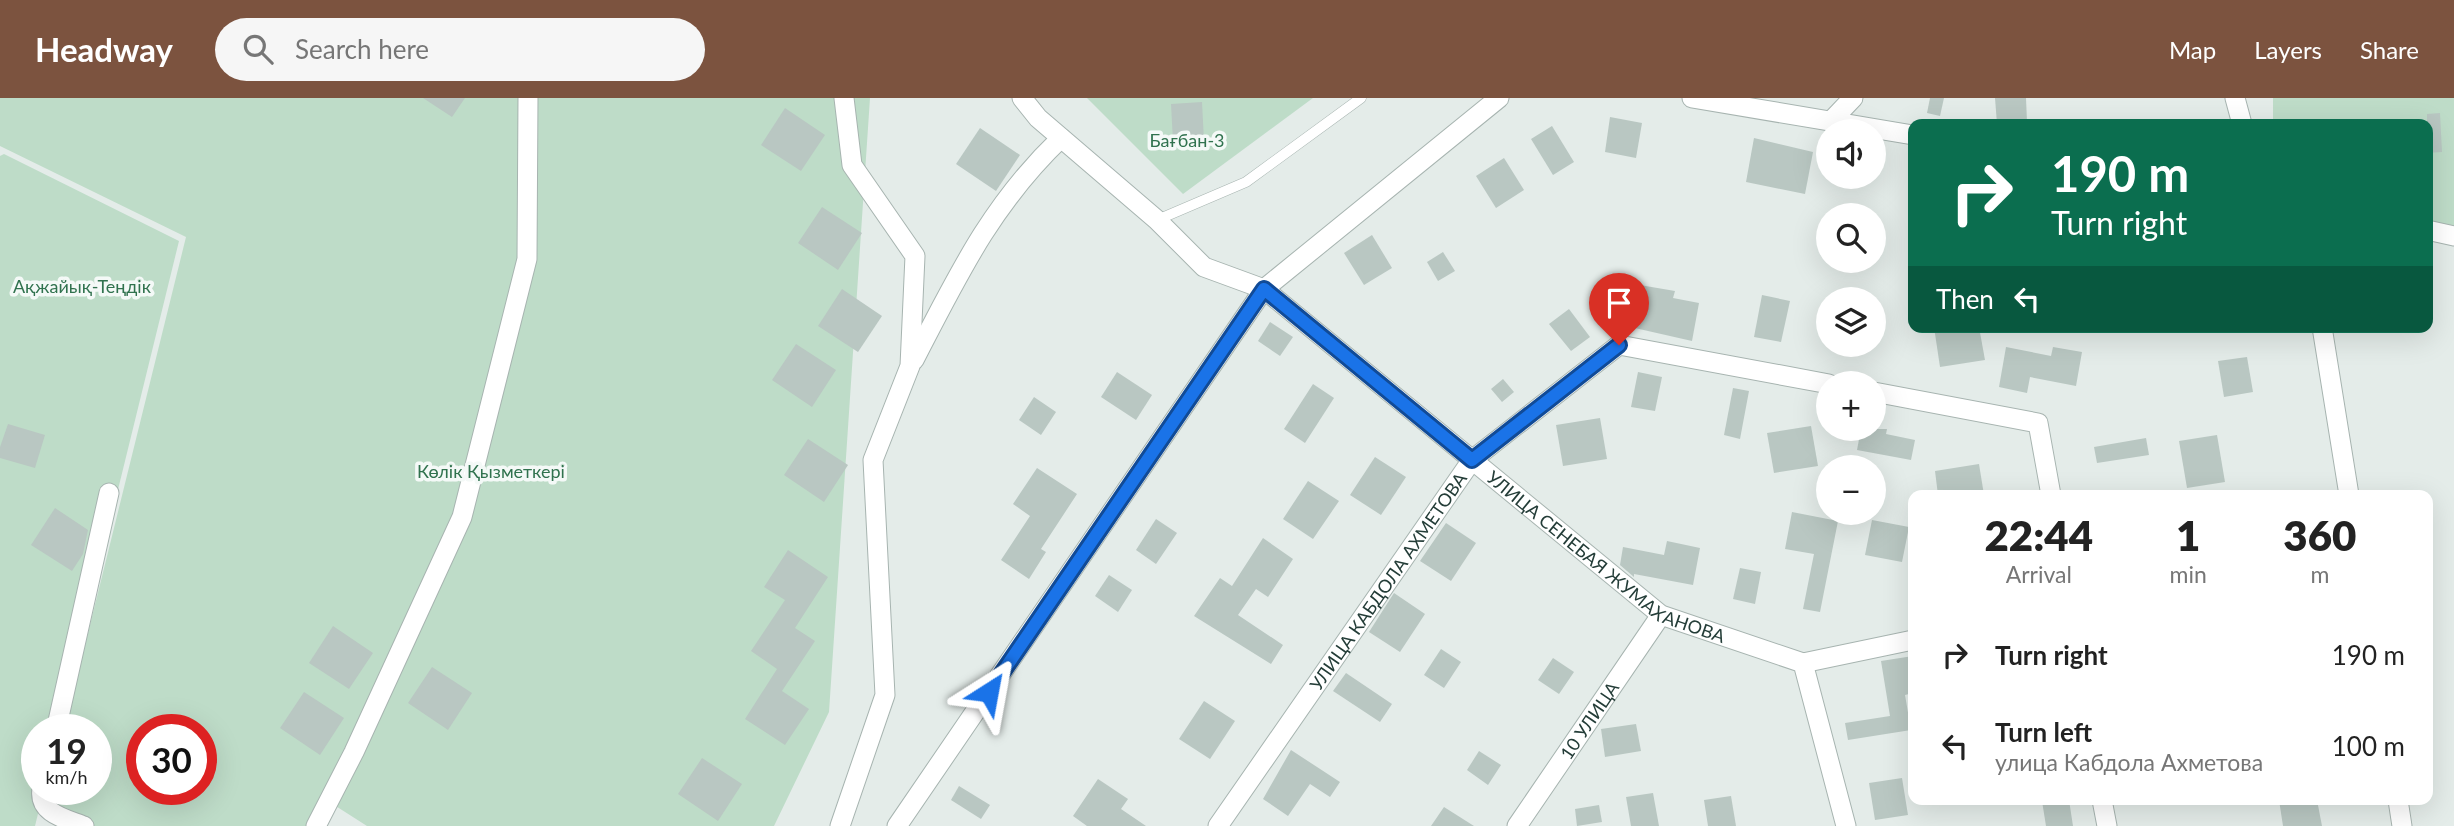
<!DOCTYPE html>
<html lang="en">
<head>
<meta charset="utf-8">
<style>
  body { margin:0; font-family:Lato,sans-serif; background:#f6f6f6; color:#222; height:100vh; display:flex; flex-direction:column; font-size:26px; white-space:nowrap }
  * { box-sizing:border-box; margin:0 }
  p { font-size:23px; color:#767676 }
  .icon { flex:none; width:38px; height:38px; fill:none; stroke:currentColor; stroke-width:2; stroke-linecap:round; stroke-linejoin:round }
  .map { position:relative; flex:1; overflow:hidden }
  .drawer { position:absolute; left:1908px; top:392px; width:525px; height:315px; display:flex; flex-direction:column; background:#fff; border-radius:14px; box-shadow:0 7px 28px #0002 }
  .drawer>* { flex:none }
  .top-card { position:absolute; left:1908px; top:21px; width:525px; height:214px; border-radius:14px; box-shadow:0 7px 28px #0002; background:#0b6e4f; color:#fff; overflow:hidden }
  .controls { position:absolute; left:1816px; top:21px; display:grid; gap:14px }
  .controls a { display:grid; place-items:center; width:70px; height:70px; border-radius:50%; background:#fff; box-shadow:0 7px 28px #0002; font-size:35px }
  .speed { position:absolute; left:21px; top:616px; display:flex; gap:14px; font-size:35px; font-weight:700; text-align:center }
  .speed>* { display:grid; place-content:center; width:91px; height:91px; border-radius:50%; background:#fff; box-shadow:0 7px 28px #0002; line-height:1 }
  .speed small { font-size:18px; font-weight:400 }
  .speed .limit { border:10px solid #d22; background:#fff; color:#111 }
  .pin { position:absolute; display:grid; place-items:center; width:60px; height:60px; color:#fff; margin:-72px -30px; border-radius:50% 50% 50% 0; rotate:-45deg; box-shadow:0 0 7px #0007 }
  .pin .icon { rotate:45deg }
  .me { position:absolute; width:77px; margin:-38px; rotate:34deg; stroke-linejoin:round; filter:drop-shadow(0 0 5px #0008) }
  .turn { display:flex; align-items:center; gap:24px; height:147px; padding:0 28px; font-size:32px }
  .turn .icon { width:91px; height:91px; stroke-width:2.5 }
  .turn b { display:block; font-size:49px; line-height:60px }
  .then { display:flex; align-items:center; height:66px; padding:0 28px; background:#0003; gap:14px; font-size:26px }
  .eta { display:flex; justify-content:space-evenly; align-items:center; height:119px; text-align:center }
  .eta b { font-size:42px; font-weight:800; line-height:49px }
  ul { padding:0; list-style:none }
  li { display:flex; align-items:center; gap:21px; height:91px; padding:0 28px }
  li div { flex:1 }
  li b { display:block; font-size:26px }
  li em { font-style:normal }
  header { display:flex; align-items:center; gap:42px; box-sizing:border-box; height:98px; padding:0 35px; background:#7c533f; color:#fff }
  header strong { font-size:33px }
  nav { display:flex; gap:38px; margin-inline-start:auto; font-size:24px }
  .search { width:490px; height:63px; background:#f6f6f6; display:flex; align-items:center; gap:18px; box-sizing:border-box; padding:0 24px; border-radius:38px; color:#767676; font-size:26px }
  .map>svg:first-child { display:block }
  .green { fill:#bedcc8; fill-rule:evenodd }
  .building { fill:#b9c7c2 }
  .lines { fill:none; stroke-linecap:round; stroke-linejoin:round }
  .lane-casing { stroke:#a7b4b0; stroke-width:11 }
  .street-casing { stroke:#a7b4b0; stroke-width:21 }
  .lane { stroke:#fff; stroke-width:10 }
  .street { stroke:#fff; stroke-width:19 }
  .route-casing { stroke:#114b97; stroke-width:18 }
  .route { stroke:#1a73e8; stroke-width:12 }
  .labels { text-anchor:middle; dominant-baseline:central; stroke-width:7; stroke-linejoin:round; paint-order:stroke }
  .park-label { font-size:18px; fill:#30724e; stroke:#f4f9f7 }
  .street-label { font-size:18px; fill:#243d38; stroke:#f4f9f7 }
</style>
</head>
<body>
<header>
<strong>Headway</strong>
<div class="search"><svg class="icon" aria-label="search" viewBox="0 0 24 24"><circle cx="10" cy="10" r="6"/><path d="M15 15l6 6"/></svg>Search here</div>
<nav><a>Map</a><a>Layers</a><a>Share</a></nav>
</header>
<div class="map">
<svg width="2454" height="728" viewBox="0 0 2454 728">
  <rect width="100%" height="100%" fill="#e4ece9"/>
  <g class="green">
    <path d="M0,0H870L829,614L774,728H367L331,705L317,728H87L44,711L49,691H96V632H64L186,139L0,48ZM142,632H201V691H142Z"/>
    <polygon points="1087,0 1313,0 1183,96"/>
    <polygon points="2273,0 2454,0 2454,128 2427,123 2427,26 2273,26"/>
    <polygon points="4,56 179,143 59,632 37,632 37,691 44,691 35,728 0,728 0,58"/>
  </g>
  <g class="building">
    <polygon points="423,0 465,0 452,19"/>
    <polygon points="1930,0 1944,0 1940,18 1927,15"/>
    <polygon points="1995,0 2026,0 2027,24 1997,26"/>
    <polygon points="1202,4 1204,43 1173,44 1171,6"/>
    <polygon points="785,10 825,37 801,73 761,47"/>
    <polygon points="2440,15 2442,54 2427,55 2427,16"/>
    <polygon points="1610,19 1642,25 1636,60 1605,54"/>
    <polygon points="1552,28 1574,64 1553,77 1531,41"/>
    <polygon points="980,30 1020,57 996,93 956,66"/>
    <polygon points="1754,40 1813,54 1805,96 1746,84"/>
    <polygon points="1504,60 1524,92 1496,110 1476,78"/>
    <polygon points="822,109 862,135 838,172 798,145"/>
    <polygon points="1372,137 1392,170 1364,187 1344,155"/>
    <polygon points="1443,154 1455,173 1438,183 1427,164"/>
    <polygon points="1634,186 1675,193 1673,200 1699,205 1692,243 1626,228"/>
    <polygon points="842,191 882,218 858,254 818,228"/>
    <polygon points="1762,197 1790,203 1781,244 1754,239"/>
    <polygon points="1569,211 1590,239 1571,253 1549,226"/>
    <polygon points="1270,224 1293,239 1280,258 1258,243"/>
    <polygon points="1934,229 1979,229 1985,262 1940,269"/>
    <polygon points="796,246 836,272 812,309 772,282"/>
    <polygon points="2006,249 2051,258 2053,249 2082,254 2076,288 2030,279 2027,295 1999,289"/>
    <polygon points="2247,259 2253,294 2224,299 2218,263"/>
    <polygon points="1117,274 1152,297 1136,322 1101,299"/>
    <polygon points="1638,274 1662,279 1655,313 1631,309"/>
    <polygon points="1503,281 1514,294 1502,304 1491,291"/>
    <polygon points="1313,286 1334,300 1305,345 1284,331"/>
    <polygon points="1733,290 1749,293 1740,341 1724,337"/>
    <polygon points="1034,299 1056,314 1041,337 1019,322"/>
    <polygon points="1600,320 1607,361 1563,368 1556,327"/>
    <polygon points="8,326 45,337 35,370 0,360 0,349"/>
    <polygon points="1811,328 1818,368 1774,375 1767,335"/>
    <polygon points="1861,331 1887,331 1886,336 1915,342 1911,362 1857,352"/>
    <polygon points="2217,337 2225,384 2187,390 2179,343"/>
    <polygon points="2146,340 2149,357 2097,365 2094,349"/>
    <polygon points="808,341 848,367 824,404 784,377"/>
    <polygon points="1375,359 1406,379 1381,417 1350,397"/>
    <polygon points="1979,366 1984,397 1938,397 1935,373"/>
    <polygon points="1037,370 1077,396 1041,451 1046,454 1029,481 1001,462 1030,418 1013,406"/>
    <polygon points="1308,383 1339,403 1313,441 1283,421"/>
    <polygon points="55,410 88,432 83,456 72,473 31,447"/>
    <polygon points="1792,414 1838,423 1820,514 1803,511 1814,456 1785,451"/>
    <polygon points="1156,421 1177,435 1156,466 1136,452"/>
    <polygon points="1872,422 1909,429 1902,464 1865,457"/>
    <polygon points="1446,425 1476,445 1451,483 1420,463"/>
    <polygon points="1263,440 1293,461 1268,499 1256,491 1238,517 1283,547 1271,566 1194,518 1220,480 1232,488"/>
    <polygon points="1667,443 1700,450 1693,487 1634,476 1634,479 1620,467 1623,449 1664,457"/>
    <polygon points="788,452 828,479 795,530 815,543 782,593 809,611 785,647 745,621 777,571 751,553 785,502 764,489"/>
    <polygon points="1740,470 1761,474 1755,506 1733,501"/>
    <polygon points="1109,477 1132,492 1118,514 1095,498"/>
    <polygon points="1394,495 1425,516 1400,554 1369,534"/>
    <polygon points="333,528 373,555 349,591 309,565"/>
    <polygon points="1441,551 1461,564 1444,590 1424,577"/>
    <polygon points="1913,558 1913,595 1905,597 1911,632 1848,642 1845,625 1890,618 1881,563"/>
    <polygon points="1553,560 1574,574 1559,596 1538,582"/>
    <polygon points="432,569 472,595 448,632 408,605"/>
    <polygon points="1346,575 1392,606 1380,624 1333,593"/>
    <polygon points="304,594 344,620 320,657 280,630"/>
    <polygon points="1204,603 1235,623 1210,661 1179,641"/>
    <polygon points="1636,626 1641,653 1605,659 1601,631"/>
    <polygon points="1291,652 1340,684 1330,699 1310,686 1288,718 1263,701"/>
    <polygon points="1479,653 1501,667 1488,687 1467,672"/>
    <polygon points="702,660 742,686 718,723 678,696"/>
    <polygon points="1902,680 1908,717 1875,722 1869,685"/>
    <polygon points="1098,681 1128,701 1121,711 1146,728 1087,728 1073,718"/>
    <polygon points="959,688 990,707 981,721 951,702"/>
    <polygon points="1653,695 1659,728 1631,728 1626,699"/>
    <polygon points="1731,698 1736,728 1708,728 1704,702"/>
    <polygon points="2069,702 2073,728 2046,728 2042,703"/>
    <polygon points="2279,702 2317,702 2322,728 2283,728"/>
    <polygon points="1599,707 1602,724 1577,728 1575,711"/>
    <polygon points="1444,709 1474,728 1431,728"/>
  </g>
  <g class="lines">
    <defs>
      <polyline id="lane" points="1157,122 1246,84 1361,0"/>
      <g id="street">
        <path id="s1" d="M1022,0L1038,20L1157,122L1204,169L1264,191L1661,517L1803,565L1846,728"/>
        <polyline points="1692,0 1913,37"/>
        <polyline points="2235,0 2242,26"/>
        <polyline points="1831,23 1853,0"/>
        <polyline points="2427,132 2454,138"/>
        <polyline points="2322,229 2349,397"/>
        <path d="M914,262C958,177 991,107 1061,40"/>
        <polyline points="1874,294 2038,325 2051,397"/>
        <polyline points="1803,565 1913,542"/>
        <polyline points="56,632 109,395"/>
        <path d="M42,691C38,716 67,721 84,728"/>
        <polyline points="2102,702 2107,728"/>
        <polyline points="2398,702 2402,728"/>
        <polyline points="316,728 354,654 462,419 527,161 528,0"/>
        <polyline points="840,728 885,597 873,362 910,268 915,158 852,67 844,0"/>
        <polyline points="897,728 1264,191 1499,0"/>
        <path id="s2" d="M1218,728L1472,362L1619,247L1829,286"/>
        <path id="s3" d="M1517,728L1661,517"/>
      </g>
    </defs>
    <use href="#lane" class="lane-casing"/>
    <use href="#street" class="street-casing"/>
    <use href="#lane" class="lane"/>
    <use href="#street" class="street"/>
  </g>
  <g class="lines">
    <defs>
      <polyline id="route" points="989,594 1264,191 1472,362 1619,247"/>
    </defs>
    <use href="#route" class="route-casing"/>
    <use href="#route" class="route"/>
  </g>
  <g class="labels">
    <g class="park-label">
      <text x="1187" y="42">Бағбан-3</text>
      <text x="82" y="188">Ақжайық-Теңдік</text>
      <text x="491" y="373">Көлік Қызметкері</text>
    </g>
    <g class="street-label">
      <text stroke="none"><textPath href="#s1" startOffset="749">УЛИЦА СЕНЕБАЯ ЖУМАХАНОВА</textPath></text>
      <text stroke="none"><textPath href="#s2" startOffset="298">УЛИЦА КАБДОЛА АХМЕТОВА</textPath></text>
      <text stroke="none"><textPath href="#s3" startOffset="128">10 УЛИЦА</textPath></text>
    </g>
  </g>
</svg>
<div class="controls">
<a><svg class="icon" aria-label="sound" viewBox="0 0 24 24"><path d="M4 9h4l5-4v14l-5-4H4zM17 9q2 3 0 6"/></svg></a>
<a><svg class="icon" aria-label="search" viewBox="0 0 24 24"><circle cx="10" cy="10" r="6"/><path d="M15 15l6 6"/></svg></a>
<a><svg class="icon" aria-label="layers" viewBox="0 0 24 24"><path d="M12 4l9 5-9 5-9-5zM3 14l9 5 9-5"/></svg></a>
<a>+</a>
<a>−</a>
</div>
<div class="speed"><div>19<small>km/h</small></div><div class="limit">30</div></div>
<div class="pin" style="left:1619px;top:247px;background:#d93025"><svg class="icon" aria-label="arrive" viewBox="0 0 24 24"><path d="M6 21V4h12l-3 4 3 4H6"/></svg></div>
<svg class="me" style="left:989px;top:594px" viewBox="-20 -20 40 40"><path d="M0-17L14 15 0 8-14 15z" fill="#1a73e8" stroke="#fff" stroke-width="4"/></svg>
<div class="top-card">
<div class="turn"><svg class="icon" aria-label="right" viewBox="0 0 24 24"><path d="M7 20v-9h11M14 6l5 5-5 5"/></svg><div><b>190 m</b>Turn right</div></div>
<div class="then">Then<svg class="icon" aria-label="left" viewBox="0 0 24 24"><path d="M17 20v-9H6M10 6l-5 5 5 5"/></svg></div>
</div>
<section class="drawer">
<div class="eta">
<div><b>22:44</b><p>Arrival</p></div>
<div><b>1</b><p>min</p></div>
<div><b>360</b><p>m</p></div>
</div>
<ul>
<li><svg class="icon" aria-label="right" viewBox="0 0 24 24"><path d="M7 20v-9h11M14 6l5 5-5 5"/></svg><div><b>Turn right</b></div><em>190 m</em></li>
<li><svg class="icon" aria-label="left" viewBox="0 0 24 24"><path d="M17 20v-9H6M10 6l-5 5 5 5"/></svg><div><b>Turn left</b><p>улица Кабдола Ахметова</p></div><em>100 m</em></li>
</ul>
</section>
</div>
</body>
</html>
